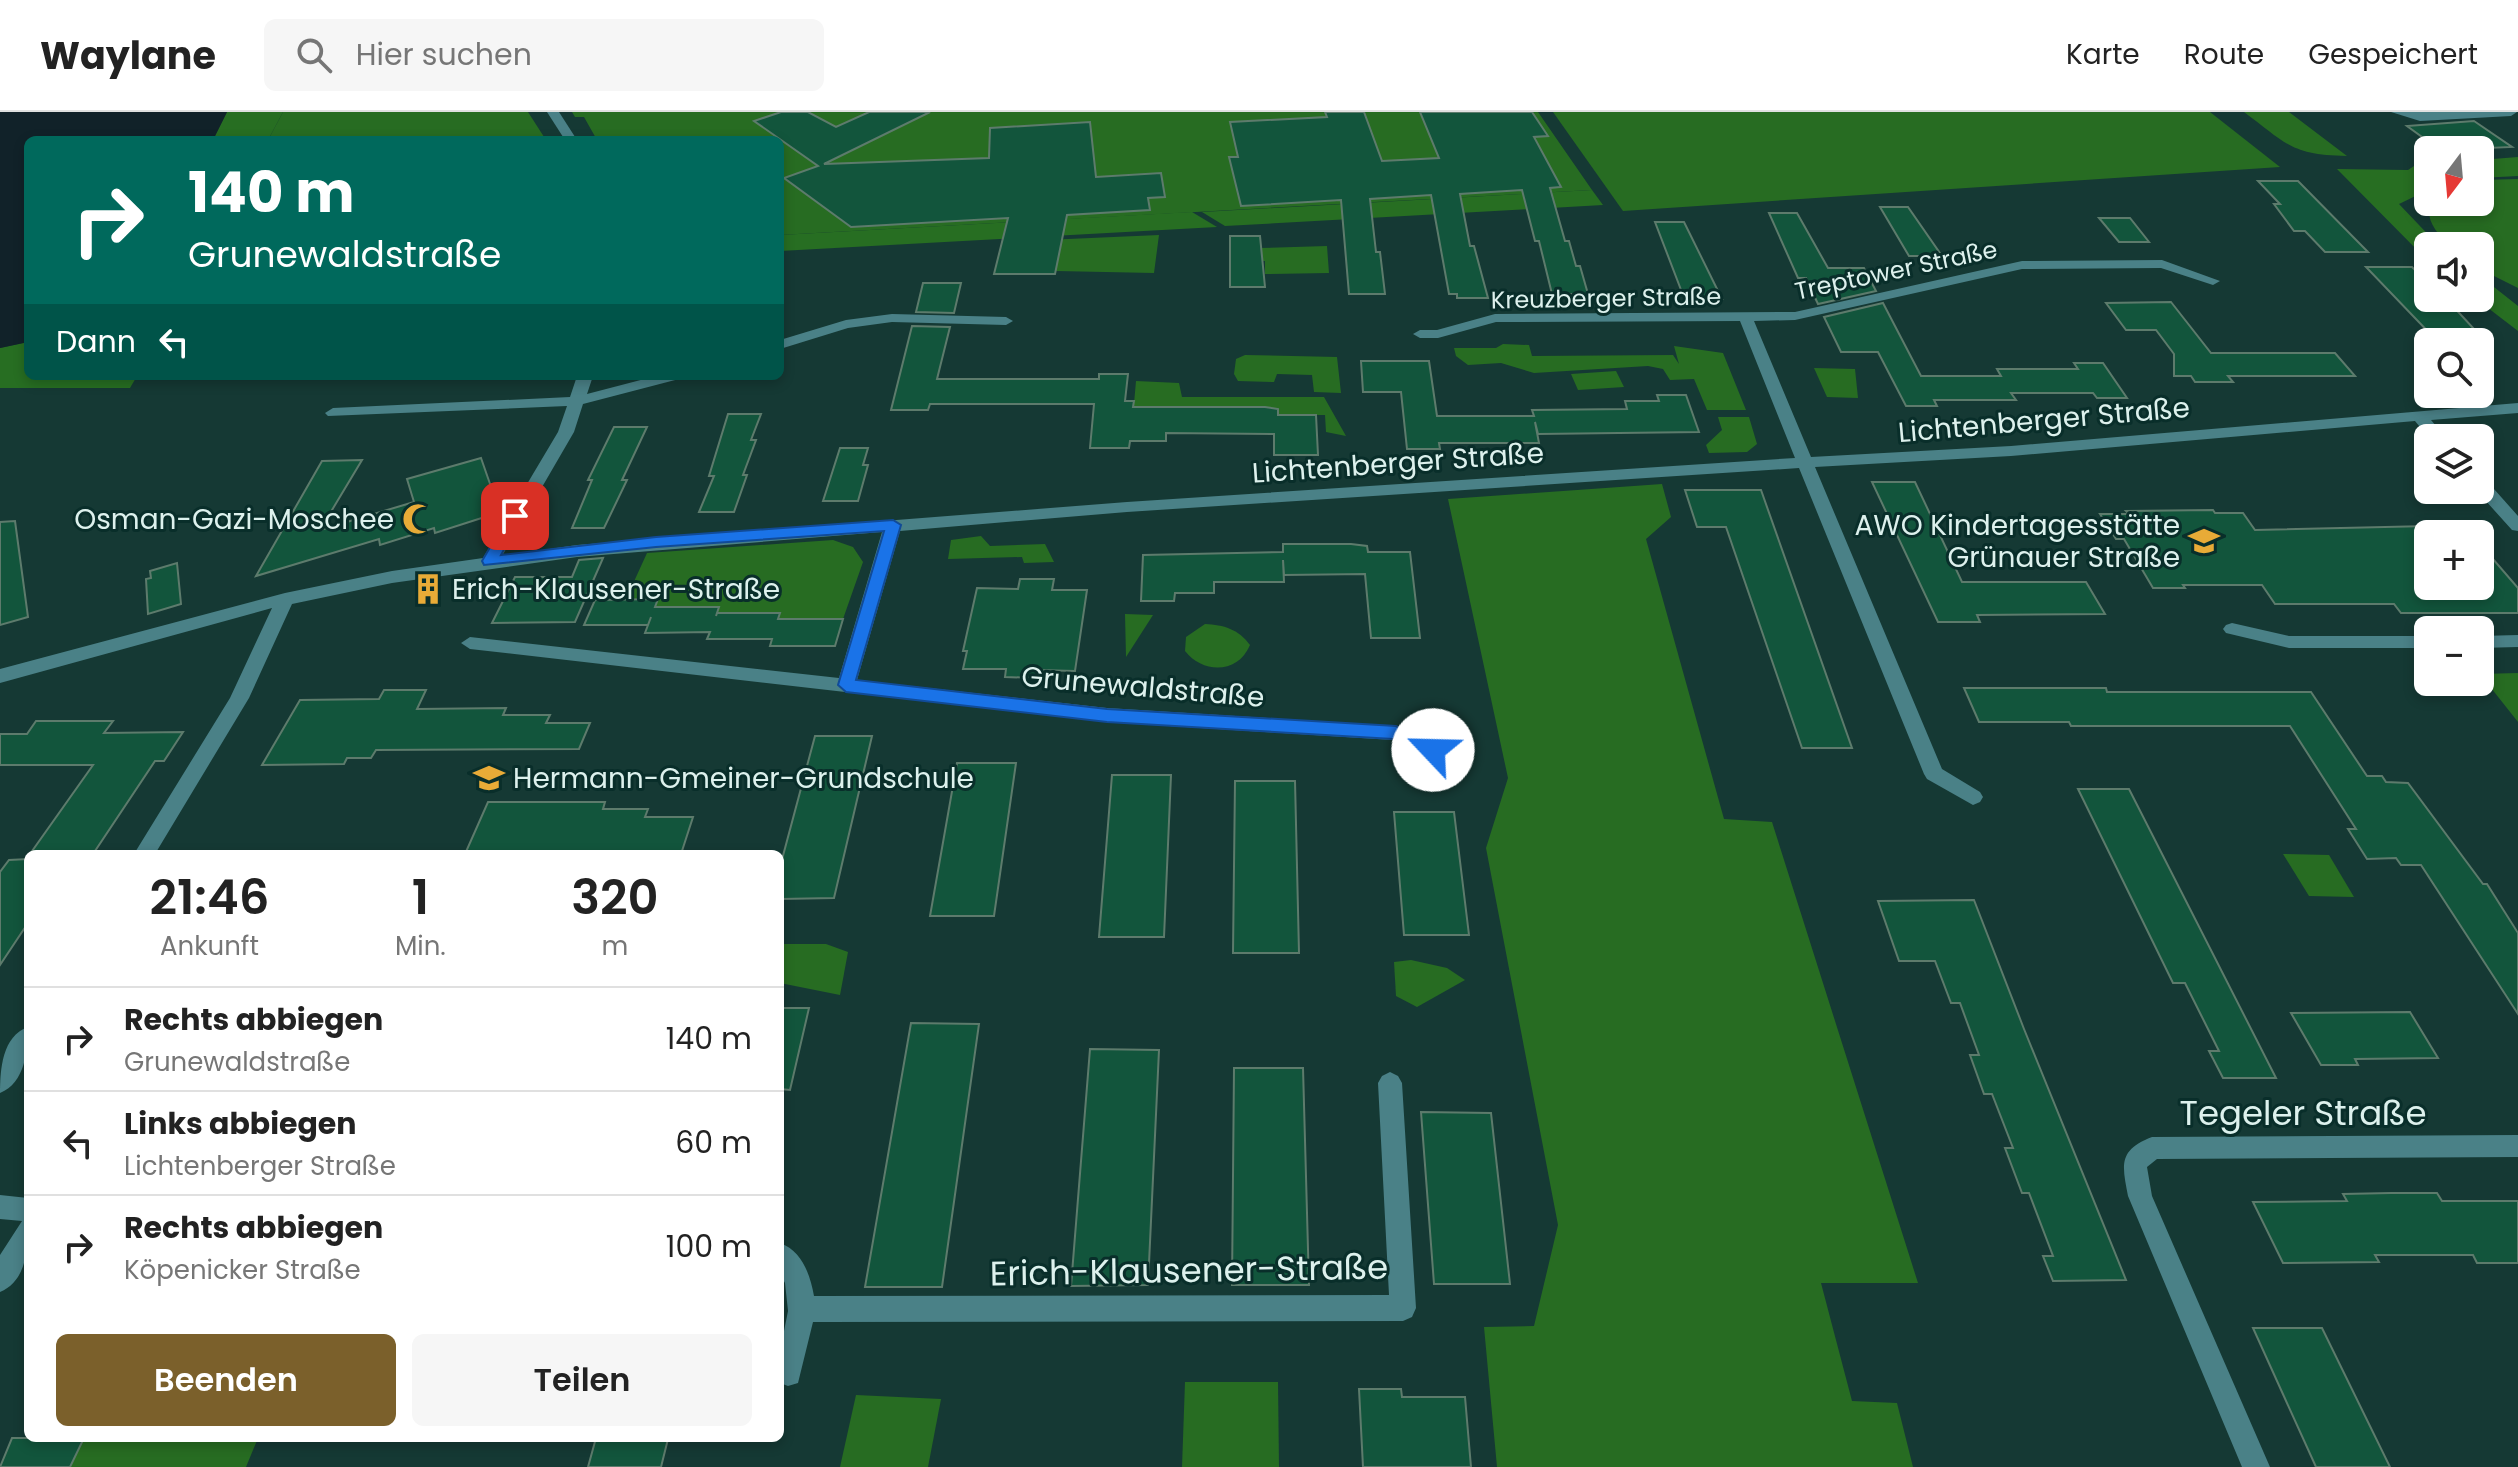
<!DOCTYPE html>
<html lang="de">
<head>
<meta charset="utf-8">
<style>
  body { margin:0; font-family:Poppins,sans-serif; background:#f6f6f6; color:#222; height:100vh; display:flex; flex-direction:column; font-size:30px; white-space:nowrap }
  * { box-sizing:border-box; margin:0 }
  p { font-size:26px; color:#767676 }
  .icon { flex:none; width:44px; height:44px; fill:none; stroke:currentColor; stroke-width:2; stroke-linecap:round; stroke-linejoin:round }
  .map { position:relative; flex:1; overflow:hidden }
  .details { position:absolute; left:24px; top:738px; width:760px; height:592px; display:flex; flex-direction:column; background:#fff; border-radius:12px; box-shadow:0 4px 12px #0003 }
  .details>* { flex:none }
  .top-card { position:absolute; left:24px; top:24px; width:760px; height:244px; border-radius:12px; box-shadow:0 4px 12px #0003; background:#00695c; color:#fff; overflow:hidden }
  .needle { width:52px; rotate:196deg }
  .controls { position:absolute; left:2414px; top:24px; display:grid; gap:16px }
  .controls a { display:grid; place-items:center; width:80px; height:80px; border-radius:12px; background:#fff; box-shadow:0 4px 12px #0003; font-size:40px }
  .pin { position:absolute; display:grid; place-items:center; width:68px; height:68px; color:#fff; margin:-34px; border-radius:16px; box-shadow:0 4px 12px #0006 }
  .me { position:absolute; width:88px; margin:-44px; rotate:294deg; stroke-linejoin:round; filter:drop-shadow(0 0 6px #0008) }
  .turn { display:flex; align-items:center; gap:28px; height:168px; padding:0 32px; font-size:36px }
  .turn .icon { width:104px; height:104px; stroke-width:2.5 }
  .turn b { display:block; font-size:56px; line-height:68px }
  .then { display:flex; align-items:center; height:76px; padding:0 32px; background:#0003; gap:16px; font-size:30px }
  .eta { display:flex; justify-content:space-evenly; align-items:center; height:136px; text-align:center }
  .eta b { font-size:48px; font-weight:600; line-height:56px }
  .button { display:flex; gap:16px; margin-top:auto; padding:16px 32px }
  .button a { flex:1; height:92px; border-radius:12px; background:#7b602b; color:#fff; font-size:32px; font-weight:600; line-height:92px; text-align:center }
  .button a+a { background:#f6f6f6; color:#222 }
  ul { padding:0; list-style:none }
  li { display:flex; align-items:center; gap:24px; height:104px; padding:0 32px; border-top:2px solid #e0e0e0 }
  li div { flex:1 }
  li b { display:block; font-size:30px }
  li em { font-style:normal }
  header { display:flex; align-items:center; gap:48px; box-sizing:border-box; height:112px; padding:0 40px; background:#fff; border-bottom:2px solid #e0e0e0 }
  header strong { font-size:38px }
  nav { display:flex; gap:44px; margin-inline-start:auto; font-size:28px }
  .search { width:560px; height:72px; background:#f6f6f6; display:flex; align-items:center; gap:20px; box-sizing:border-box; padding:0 28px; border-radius:12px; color:#767676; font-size:30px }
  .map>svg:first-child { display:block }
  .green { fill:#276c22 }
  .forest { fill:#276e22 }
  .water { fill:#112229 }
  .building { fill:#12553c; stroke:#5d7b6c; stroke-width:2 }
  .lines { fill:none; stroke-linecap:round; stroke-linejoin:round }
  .minor { fill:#4a8187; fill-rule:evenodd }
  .route { fill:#1a73e8; stroke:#114b97; stroke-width:2 }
  .labels { text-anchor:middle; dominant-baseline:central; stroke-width:6; stroke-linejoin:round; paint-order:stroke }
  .far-street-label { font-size:24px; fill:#ddf1ed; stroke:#092e2a }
  .street-label { font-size:28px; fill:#ddf1ed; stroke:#092e2a }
  .poi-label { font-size:28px; fill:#ddf1ed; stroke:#092e2a; text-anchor:end }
  .near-street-label { font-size:34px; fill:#ddf1ed; stroke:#092e2a }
</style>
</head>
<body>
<header>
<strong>Waylane</strong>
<div class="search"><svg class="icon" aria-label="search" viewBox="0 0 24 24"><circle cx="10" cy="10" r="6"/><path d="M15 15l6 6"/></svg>Hier suchen</div>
<nav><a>Karte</a><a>Route</a><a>Gespeichert</a></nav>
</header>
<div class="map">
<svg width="2518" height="1355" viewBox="0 0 2518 1355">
  <rect width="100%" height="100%" fill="#153934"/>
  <g class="green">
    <polygon points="283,0 528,0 546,28 268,28"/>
    <polygon points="572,0 1538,0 1592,78 780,123 780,28 597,28 584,5 575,5"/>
    <polygon points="1553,0 2210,0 2280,55 1623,99"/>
    <path d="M2244,0H2289L2347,44C2291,43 2287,32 2244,0Z"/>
    <path d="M2518,67V176L2480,157V134H2450C2437,121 2425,109 2430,90H2480V68Z"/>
    <polygon points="1159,123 1154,161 1056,159 1060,132 1045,128"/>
    <polygon points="1327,134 1329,161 1265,162 1265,149 1261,149 1260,136"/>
    <polygon points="1503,232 1529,233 1532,244 1673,243 1679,252 1674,234 1723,241 1746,298 1707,298 1694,267 1670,268 1663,257 1648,254 1534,261 1501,251 1468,253 1456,244 1454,236 1496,236"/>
    <polygon points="1245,243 1337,245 1341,281 1314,280 1312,263 1277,262 1274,270 1238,269 1234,262 1236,247"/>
    <polygon points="1814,256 1855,257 1858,286 1827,285"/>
    <polygon points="1616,259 1624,275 1578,278 1571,262"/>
    <polygon points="1136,269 1179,271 1182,285 1324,285 1346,324 1326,320 1325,303 1133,303"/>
    <polygon points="1718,305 1749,305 1757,332 1747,340 1709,341 1706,333 1722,318"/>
    <polygon points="1662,372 1671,405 1646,427 1724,707 1772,710 1918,1171 1821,1171 1852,1289 1897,1291 1913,1355 1497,1355 1484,1215 1534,1214 1558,1113 1486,736 1508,666 1448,387"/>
    <polygon points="981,424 990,434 1045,432 1054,450 1024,451 1022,445 948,447 951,428"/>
    <polygon points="833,428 853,435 863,450 843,507 778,507 780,501 717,501 718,495 655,495 658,487 626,487 647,441"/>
    <polygon points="1125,502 1153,503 1126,545"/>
    <path d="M1205,512C1224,513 1238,517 1250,533C1238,562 1203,562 1185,539L1186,525Z"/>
    <polygon points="2518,561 2518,610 2480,562"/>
    <polygon points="2283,742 2329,743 2354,785 2309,784"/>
    <polygon points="780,832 826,832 848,840 840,883 780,871"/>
    <polygon points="1411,848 1447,856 1465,868 1417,895 1396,884 1394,850"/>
    <polygon points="1185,1270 1278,1270 1279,1355 1182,1355"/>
    <polygon points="856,1283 941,1287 928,1355 840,1355"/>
    <polygon points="84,1326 258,1326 246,1355 70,1355"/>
  </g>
  <g class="forest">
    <polygon points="227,0 283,0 268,28 213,28"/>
    <polygon points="2518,45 2518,64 2480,66 2480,48"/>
    <polygon points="2417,52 2428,52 2428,78 2399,92 2439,134 2428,134 2428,149 2337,57 2408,58"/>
    <polygon points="1592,78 1603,93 1225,114 1202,100"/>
    <polygon points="1192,100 1217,115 780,139 780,123"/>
    <polygon points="2480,164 2518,194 2518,219 2475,186 2480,186"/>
    <polygon points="28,230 28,264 137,264 130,276 0,276 0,236"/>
  </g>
  <polygon class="water" points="0,0 227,0 213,28 28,28 28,230 0,236"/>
  <g class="building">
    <polygon points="781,0 808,0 836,15 869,0 930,0 824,52 989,46 990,16 1090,10 1096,65 1161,61 1165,85 1148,86 1150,98 1067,103 1055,162 994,162 1008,106 851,115 784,66 818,54 754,9"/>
    <polygon points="1325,0 1364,0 1382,49 1439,46 1420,0 1532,0 1548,24 1534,25 1561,75 1550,76 1565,129 1569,129 1576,154 1580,154 1588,182 1552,182 1539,129 1535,129 1522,78 1460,82 1470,134 1474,134 1488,186 1457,186 1457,182 1449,182 1431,83 1370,87 1376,140 1380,140 1385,182 1349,182 1341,88 1241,94 1229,45 1238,45 1230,10 1327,5"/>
    <polygon points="2474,9 2512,35 2440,38 2407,14"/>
    <polygon points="2258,69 2298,69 2368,140 2325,140 2305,119 2294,119 2274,92 2280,92"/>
    <polygon points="1880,95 1908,95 1942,144 1909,144"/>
    <polygon points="1769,101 1797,101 1828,156 1864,156 1876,179 1818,192 1806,166 1798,166"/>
    <polygon points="2099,106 2130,106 2149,130 2119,130"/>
    <polygon points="1655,110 1684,110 1722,187 1691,187 1690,183 1683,183"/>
    <polygon points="1230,124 1260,124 1265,175 1230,175"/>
    <polygon points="2366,155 2412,155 2428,171 2428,191 2450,191 2486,230 2438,230"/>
    <polygon points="923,171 961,171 954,201 916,200"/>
    <polygon points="2171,190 2211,241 2335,241 2355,264 2228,264 2233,270 2195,270 2191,264 2174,264 2174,242 2156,218 2126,218 2106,191"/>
    <polygon points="1883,191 1921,264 2001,264 1997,257 2078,257 2074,251 2103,251 2127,286 2097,286 2093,281 2011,281 2016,288 1934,288 1937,294 1906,294 1878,240 1841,240 1824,205"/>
    <polygon points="912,214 950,215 937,267 1099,267 1099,262 1128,262 1125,289 1134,289 1133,295 1265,295 1278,297 1278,303 1316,303 1318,343 1274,343 1274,322 1166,321 1166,329 1130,329 1129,336 1090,336 1094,292 930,292 928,298 891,298"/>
    <polygon points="1361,249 1429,249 1437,304 1534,304 1532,298 1627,297 1625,289 1659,289 1657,283 1686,283 1699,320 1538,322 1535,310 1539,331 1439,331 1440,337 1407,337 1401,280 1363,280"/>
    <polygon points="728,302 761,302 751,328 756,328 743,363 747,363 734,400 699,400 714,364 709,364"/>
    <polygon points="614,315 647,315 622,368 627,368 604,416 572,416 592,368 588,368"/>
    <polygon points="840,336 868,336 863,353 868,353 858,389 823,389"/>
    <polygon points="481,346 497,392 489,394 491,403 435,421 434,416 380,433 379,427 256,464 322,349 362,348 320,418 414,390 407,367"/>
    <polygon points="1872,370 1915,370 1962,470 2086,470 2105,502 1977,503 1980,510 1938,510"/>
    <polygon points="1685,378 1761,378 1852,636 1802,636 1726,415 1697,415"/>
    <polygon points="2213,398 2215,401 2243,401 2255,418 2428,414 2428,474 2480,474 2480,432 2518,476 2518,501 2401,501 2394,492 2275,492 2262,473 2183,473 2185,476 2153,476 2124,427 2116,427 2100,402 2129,402 2126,399"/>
    <polygon points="15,409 28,505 0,513 0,410"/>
    <polygon points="1283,432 1351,432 1367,434 1368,440 1410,440 1420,526 1371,526 1365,462 1284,463 1283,448 1284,470 1214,470 1214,481 1175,481 1174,489 1141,489 1143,443 1283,440"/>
    <polygon points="603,446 575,510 492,511 515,465 572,465 579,448"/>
    <polygon points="177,451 181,492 148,502 146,467 151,466 150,459"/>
    <polygon points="1020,467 1054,467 1052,478 1087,478 1075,559 1038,558 1037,566 1005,565 1006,557 963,557 967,539 963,539 977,476 1018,477"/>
    <polygon points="658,487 655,495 719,495 716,504 717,501 780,501 778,507 843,507 835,534 770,534 772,527 707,527 710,520 645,521 651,505 648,513 584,513 595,488"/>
    <polygon points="1964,576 2106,576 2107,580 2311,580 2367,664 2382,664 2386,670 2408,671 2483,772 2487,772 2518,821 2518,902 2421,753 2401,753 2396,746 2367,747 2348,717 2356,717 2290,614 2071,614 2069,610 1979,610"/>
    <polygon points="384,578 426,578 417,597 506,596 503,603 550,603 546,611 590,611 579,637 376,638 371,646 347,646 344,652 262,653 300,588 379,587"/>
    <polygon points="36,609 113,609 104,621 183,620 164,649 155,649 93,742 30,742 93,653 0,653 0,622 27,622"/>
    <polygon points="815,624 872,624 834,786 780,787 780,755"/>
    <polygon points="957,651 1016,651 994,804 930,804"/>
    <polygon points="1112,663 1171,663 1164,825 1099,825"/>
    <polygon points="1235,669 1295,669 1299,841 1233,841"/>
    <polygon points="2078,677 2129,677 2276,966 2223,966 2209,939 2219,939 2185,871 2173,871"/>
    <polygon points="488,690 605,690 603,697 648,697 645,705 693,705 681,742 465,742"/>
    <polygon points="1394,700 1454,700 1469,823 1404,823"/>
    <polygon points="28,747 28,811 0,853 0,760 9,748"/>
    <polygon points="1974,788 2024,917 2126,1168 2053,1169 2043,1144 2053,1144 2029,1081 2022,1081 2005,1036 2013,1036 1992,982 1984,982 1970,943 1979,943 1960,891 1951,891 1935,849 1899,849 1878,789"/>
    <polygon points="780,896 809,896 790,978 780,977"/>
    <polygon points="2410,900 2438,946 2355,947 2358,953 2321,953 2291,901"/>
    <polygon points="911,911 979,912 942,1175 865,1175"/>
    <polygon points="1090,937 1159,938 1148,1173 1071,1174"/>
    <polygon points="1234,956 1303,956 1309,1173 1232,1173"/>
    <polygon points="1421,1000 1491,1001 1510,1172 1434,1172"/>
    <polygon points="2391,1081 2437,1081 2442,1089 2518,1089 2518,1151 2477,1151 2473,1143 2375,1143 2379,1150 2283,1151 2253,1090 2347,1089 2343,1082"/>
    <polygon points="2253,1216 2322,1216 2390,1355 2316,1355"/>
    <polygon points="1359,1277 1401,1277 1402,1285 1465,1285 1471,1355 1363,1355"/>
    <polygon points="12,1326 84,1326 70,1355 0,1355"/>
    <polygon points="596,1326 650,1326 668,1327 661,1355 588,1355"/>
  </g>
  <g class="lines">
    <g class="minor">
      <polygon points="547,0 559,0 577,28 565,28"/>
      <polygon points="2391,0 2517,0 2511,4 2420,9"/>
      <polygon points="2162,148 2220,169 2213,173 2161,156 2022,157 1795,208 1754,209 1811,345 2011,334 2518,291 2518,301 2431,308 2446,326 2429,326 2415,309 2011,344 1815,355 1942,657 1980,680 1983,685 1980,690 1973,693 1927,667 1924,662 1799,356 1127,400 900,419 857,568 1107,596 1396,614 1440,633 1443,638 1440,643 1433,645 1393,628 1107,610 470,537 461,531 470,525 839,566 882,420 577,445 392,471 292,492 249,586 155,742 134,742 230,586 272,496 0,571 0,557 285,481 392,459 483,446 558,320 567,294 328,304 325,301 333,296 570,285 577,264 593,264 587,282 656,264 682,264 679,267 583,292 574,320 502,444 577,433 1127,390 1795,346 1740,209 1496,210 1438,226 1420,226 1413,222 1420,218 1437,218 1495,202 1795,200 2022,149"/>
      <polygon points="892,202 1006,205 1013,209 1006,213 892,210 848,216 780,237 780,228 846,208"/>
      <polygon points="2480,367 2486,368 2518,404 2518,419 2512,418 2476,378 2480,378"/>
      <polygon points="2232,511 2289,524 2428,524 2428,536 2289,536 2226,521 2223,517 2226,513"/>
      <polygon points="2518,523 2518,535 2480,536 2480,524"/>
      <path d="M28,915C28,938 25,971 0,981C0,958 2,924 28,915Z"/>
      <path d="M1390,960L1398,964L1402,971L1416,1196L1412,1205L1403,1209L813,1210L798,1271L788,1274L780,1271V1239L788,1199L785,1171L780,1162V1131C802,1139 810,1162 814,1184L1389,1183L1378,971L1382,964Z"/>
      <path d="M2518,1023V1045L2157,1047L2147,1055L2152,1084L2270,1355H2242L2128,1084C2122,1053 2118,1038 2152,1025Z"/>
      <path d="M0,1083L28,1086C28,1116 34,1166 0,1180V1143L22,1109L0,1107Z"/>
    </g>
  </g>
  <polygon class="route" points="515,399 523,404 501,443 656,425 893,408 901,413 856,568 1107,597 1396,614 1439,633 1442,638 1433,644 1393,627 1107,610 846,580 838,573 884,419 656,435 484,453 482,449 510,401"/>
  <defs>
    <symbol id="mosque-bare" viewBox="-9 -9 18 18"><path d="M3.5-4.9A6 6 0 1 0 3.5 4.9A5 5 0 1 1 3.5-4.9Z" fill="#e8ab37" stroke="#092e2a" stroke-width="2.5" paint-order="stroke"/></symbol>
    <symbol id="school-bare" viewBox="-9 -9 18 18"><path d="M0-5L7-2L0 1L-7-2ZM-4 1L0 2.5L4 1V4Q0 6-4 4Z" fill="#e8ab37" stroke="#092e2a" stroke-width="2.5" paint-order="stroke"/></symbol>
    <symbol id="building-bare" viewBox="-9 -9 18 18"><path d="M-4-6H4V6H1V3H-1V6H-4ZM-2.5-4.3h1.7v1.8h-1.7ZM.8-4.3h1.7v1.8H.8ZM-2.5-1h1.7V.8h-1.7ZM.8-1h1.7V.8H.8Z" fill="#e8ab37" stroke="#092e2a" stroke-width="2.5" paint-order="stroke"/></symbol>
  </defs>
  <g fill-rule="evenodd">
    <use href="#mosque-bare" x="396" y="385" width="44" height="44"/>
    <use href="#school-bare" x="2182" y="407" width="44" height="44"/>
    <use href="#building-bare" x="406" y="455" width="44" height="44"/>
    <use href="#school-bare" x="467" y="644" width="44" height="44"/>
  </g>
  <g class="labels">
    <g class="far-street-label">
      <text transform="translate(1896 158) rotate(-12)">Treptower Straße</text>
      <text transform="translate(1606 186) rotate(-1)">Kreuzberger Straße</text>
    </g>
    <g class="street-label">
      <text transform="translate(2044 308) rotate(-5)">Lichtenberger Straße</text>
      <text transform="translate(1398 351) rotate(-4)">Lichtenberger Straße</text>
      <text transform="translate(1143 575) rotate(5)">Grunewaldstraße</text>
    </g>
    <g class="poi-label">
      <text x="394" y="407">Osman-Gazi-Moschee</text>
      <text x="2180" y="413">AWO Kindertagesstätte<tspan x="2180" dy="32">Grünauer Straße</tspan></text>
      <text x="452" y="477" text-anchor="start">Erich-Klausener-Straße</text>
      <text x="513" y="666" text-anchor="start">Hermann-Gmeiner-Grundschule</text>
    </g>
    <g class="near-street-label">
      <text x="2303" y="1001">Tegeler Straße</text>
      <text transform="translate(1189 1158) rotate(-1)">Erich-Klausener-Straße</text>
    </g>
  </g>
</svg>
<div class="controls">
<a><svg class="needle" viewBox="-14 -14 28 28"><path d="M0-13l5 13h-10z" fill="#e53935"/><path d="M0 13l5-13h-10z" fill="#767676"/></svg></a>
<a><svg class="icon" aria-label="sound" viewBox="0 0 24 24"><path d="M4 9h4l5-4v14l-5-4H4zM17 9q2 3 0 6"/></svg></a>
<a><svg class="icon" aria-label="search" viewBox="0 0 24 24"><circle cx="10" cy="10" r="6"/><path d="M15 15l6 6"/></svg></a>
<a><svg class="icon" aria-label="layers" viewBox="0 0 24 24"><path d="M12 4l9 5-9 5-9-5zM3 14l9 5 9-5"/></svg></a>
<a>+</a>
<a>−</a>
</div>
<div class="pin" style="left:515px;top:404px;background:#d93025"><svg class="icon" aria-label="arrive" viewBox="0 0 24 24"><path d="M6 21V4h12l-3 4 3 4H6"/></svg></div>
<svg class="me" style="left:1433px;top:638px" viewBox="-20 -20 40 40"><circle r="19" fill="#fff"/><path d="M0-13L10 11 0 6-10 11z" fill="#1a73e8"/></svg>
<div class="top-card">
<div class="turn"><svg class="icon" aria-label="right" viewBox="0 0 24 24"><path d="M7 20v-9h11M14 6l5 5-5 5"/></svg><div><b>140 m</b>Grunewaldstraße</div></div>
<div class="then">Dann<svg class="icon" aria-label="left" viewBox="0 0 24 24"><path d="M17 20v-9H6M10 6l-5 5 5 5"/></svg></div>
</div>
<section class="details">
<div class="eta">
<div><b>21:46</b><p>Ankunft</p></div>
<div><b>1</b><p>Min.</p></div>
<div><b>320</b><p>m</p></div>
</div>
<ul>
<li><svg class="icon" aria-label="right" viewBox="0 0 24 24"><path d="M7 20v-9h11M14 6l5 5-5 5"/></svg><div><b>Rechts abbiegen</b><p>Grunewaldstraße</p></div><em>140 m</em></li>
<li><svg class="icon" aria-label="left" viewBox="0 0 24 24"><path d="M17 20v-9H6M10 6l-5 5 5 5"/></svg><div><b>Links abbiegen</b><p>Lichtenberger Straße</p></div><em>60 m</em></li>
<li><svg class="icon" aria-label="right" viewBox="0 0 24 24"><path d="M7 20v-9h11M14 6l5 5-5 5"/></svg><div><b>Rechts abbiegen</b><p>Köpenicker Straße</p></div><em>100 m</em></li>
</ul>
<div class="button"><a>Beenden</a><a>Teilen</a></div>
</section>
</div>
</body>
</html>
